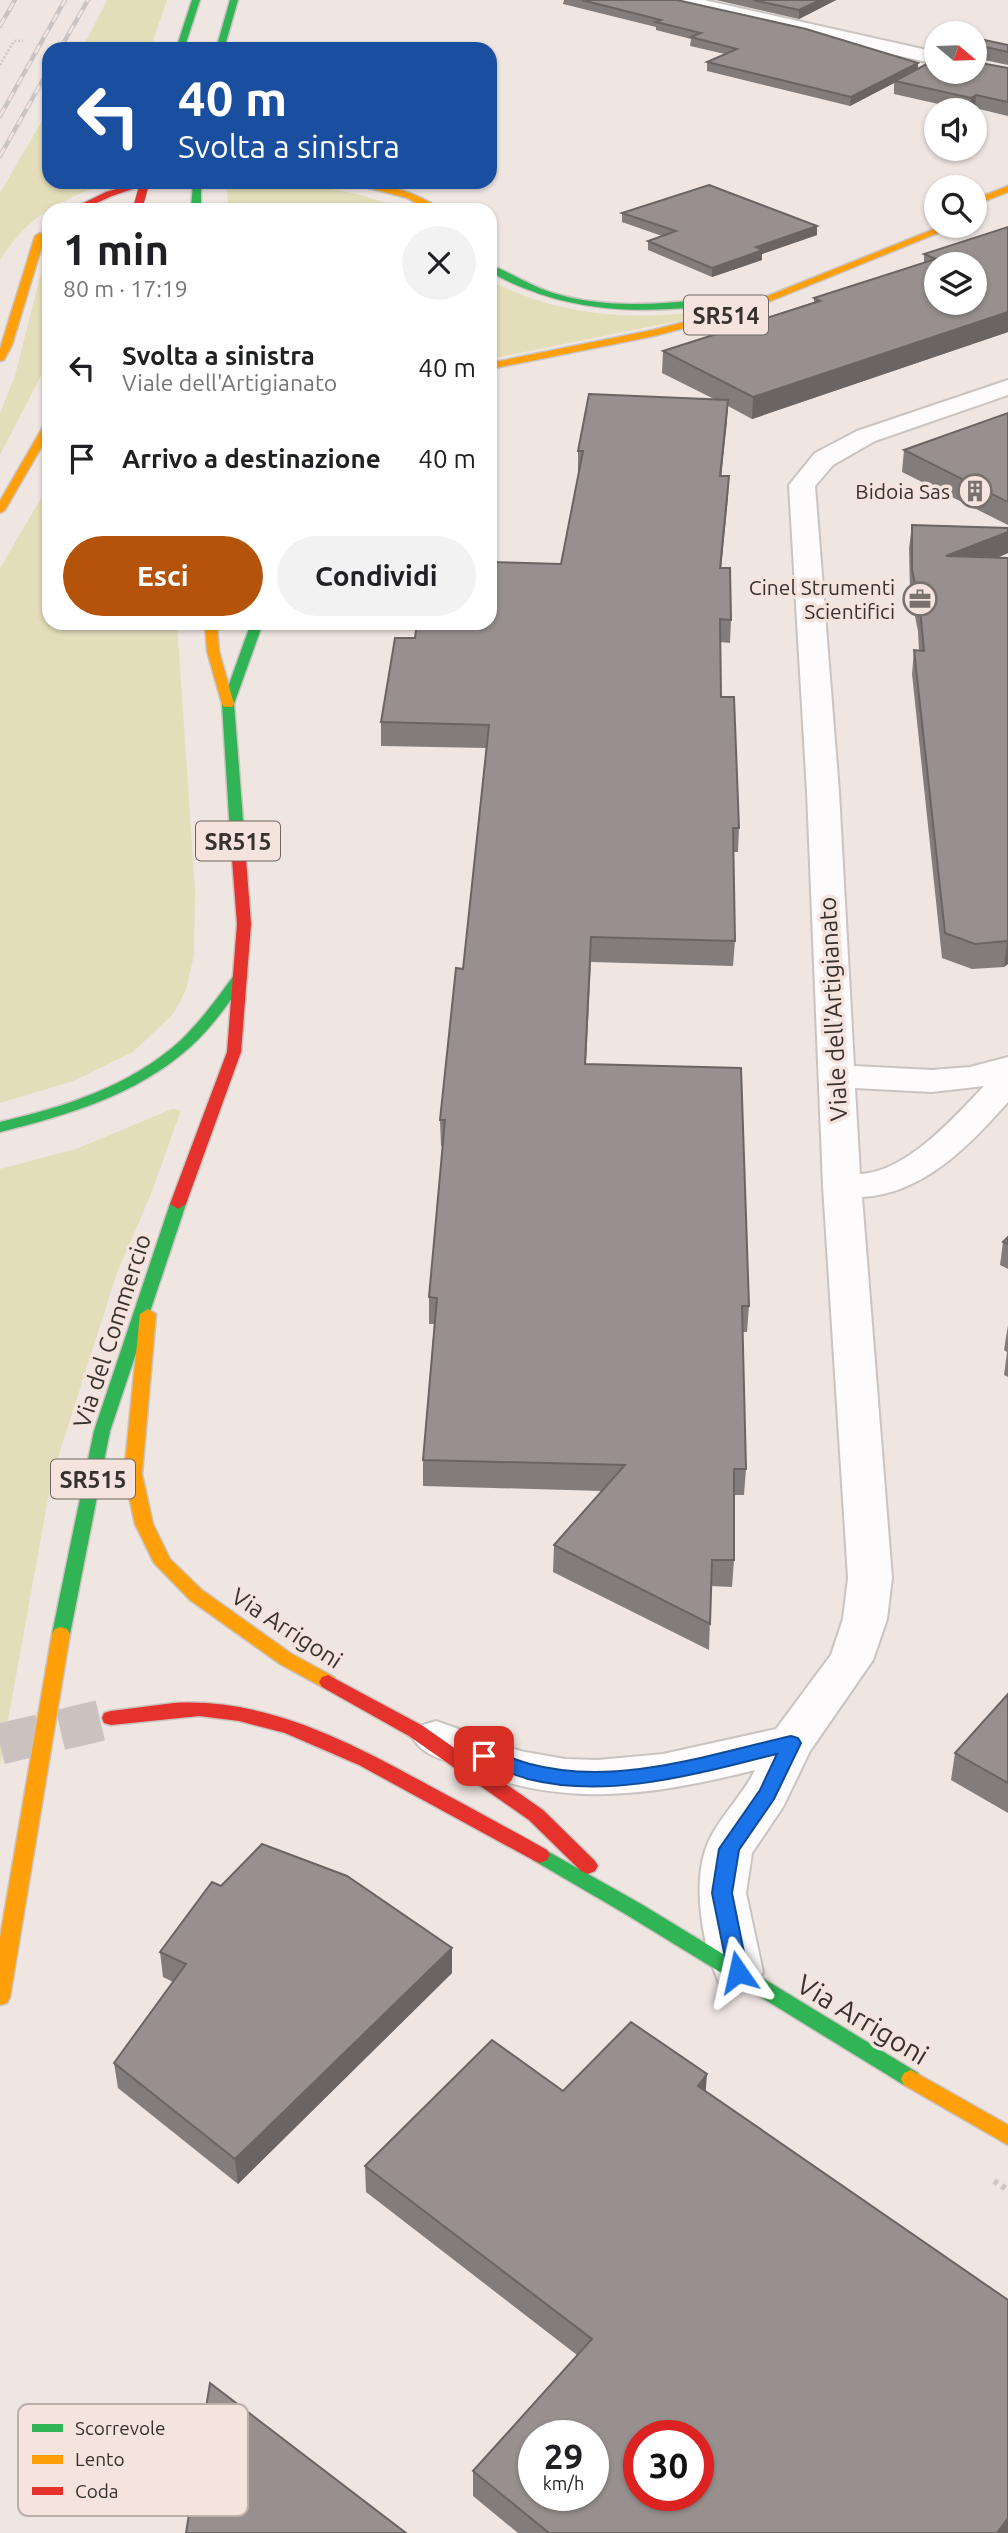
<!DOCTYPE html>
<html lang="it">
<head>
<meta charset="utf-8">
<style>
  body { margin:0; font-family:Ubuntu,sans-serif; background:#f2f2f2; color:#202124; height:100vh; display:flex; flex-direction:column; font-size:26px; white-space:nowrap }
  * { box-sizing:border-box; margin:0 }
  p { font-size:23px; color:#757577 }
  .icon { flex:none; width:38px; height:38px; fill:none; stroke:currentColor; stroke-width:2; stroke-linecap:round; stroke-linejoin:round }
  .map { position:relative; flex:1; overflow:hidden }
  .sheet { position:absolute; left:42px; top:203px; width:455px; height:427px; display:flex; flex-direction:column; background:#fff; border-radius:21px; box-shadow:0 2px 5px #0004 }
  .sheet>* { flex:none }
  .banner { position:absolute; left:42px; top:42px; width:455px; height:147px; border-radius:21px; box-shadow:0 2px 5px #0004; background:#1a4fa0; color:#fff; overflow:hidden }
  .needle { width:46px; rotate:109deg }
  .tools { position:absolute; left:924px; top:21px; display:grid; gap:14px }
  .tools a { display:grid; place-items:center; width:63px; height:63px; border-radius:50%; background:#fff; box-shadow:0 2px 5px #0004; font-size:35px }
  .speed { position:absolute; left:518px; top:2420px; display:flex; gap:14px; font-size:35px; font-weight:700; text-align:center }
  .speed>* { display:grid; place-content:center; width:91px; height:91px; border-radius:50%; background:#fff; box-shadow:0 2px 5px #0004; line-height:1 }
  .speed small { font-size:18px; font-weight:400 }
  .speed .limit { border:10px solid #d22; background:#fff; color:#111 }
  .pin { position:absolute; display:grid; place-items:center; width:60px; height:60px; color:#fff; margin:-30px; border-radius:14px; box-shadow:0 4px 10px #0006 }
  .me { position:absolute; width:77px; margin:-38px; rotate:349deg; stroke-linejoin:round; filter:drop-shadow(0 0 5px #0008) }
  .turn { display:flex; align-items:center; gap:24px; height:147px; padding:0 21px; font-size:32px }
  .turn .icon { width:91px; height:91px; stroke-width:2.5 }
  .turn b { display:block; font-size:49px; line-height:60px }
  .round { display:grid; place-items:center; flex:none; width:74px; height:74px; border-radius:37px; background:#f2f2f2 }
  .headline { display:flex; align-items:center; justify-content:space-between; height:119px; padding:0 21px }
  h1 { font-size:42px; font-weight:700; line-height:52px }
  .cta { display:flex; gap:14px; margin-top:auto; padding:14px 21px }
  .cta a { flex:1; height:80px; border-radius:42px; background:#b45309; color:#fff; font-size:28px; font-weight:700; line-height:80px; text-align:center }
  .cta a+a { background:#f2f2f2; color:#202124 }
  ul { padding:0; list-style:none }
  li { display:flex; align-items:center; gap:21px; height:91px; padding:0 21px }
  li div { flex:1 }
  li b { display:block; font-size:26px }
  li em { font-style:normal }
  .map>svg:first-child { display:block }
  .green { fill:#e3ddb9 }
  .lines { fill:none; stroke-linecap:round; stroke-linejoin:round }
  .secondary-tunnel { stroke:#cac2be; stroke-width:41; stroke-dasharray:41 21; stroke-linecap:butt }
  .street-casing { stroke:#cac3c0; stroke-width:4 }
  .fast-casing { stroke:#cac3c0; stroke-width:3 }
  .slow-casing { stroke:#cac3c0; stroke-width:3 }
  .jam-casing { stroke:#cac3c0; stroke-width:3 }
  .path-far1 { stroke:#ccc8c7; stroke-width:2.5; stroke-dasharray:2 2; stroke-linecap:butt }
  .path { stroke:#ccc8c7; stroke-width:6; stroke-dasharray:4.5 4.5; stroke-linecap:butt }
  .street { fill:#fdfbfb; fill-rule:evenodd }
  .fast { fill:#30b455; fill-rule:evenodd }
  .slow { fill:#ff9f0a; fill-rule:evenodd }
  .jam { fill:#e5322d; fill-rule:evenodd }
  .rail-casing { stroke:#c7c5c3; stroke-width:4.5 }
  .rail { stroke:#f4e4dd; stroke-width:2.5; stroke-dasharray:9; stroke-linecap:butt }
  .jam-bridge-casing { stroke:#b3a696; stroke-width:10; stroke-linecap:butt }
  .jam-bridge { stroke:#e5322d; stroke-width:9 }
  .wall { fill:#827c7a }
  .shaded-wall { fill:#6a6563 }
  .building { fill:#97908e; stroke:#6a6563; stroke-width:2; fill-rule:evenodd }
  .route { fill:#1a73e8; stroke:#114b97; stroke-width:2 }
  .labels { text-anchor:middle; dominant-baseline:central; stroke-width:7; stroke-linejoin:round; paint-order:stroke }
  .far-poi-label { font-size:21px; fill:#38322f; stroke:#f4e4dd; text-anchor:end }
  .shield { fill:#f4e4dd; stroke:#706763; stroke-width:2 }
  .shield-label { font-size:23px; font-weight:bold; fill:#38322f }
  .street-label { font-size:24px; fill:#38322f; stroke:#f4e4dd }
  .near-street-label { font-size:28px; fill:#38322f; stroke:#f4e4dd }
  .key { fill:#f4e4dd; stroke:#bcafa9; stroke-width:2 }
  .key-label { font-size:19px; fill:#38322f }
</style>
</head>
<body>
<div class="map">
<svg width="1008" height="2533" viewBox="0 0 1008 2533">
  <rect width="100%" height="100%" fill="#efe6e2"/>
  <g class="green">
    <polygon points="107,0 167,0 150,49 82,49"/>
    <path d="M49,109V182H109C59,202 30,213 0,260V193Z"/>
    <path d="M227,183C286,184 348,184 402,210H228Z"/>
    <polygon points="49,255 49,360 0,455 0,413 15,376 39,280"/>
    <path d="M490,280C565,321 659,323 740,304L698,317L490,359Z"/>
    <polygon points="49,485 49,623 177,623 195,890 194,955 186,990 173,1014 133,1052 73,1081 0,1103 0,568"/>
    <polygon points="172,1109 181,1110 151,1194 117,1273 52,1476 0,1765 0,1169 76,1149"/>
  </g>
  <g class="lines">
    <polyline class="secondary-tunnel" points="0,1744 111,1718"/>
    <defs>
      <g id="street">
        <polygon points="668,0 704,0 936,52 936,64 678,6"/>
        <path d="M1008,380V395L875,441L833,465L815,486L839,792L854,1066L932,1070L970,1067L1008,1057V1102C969,1146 923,1194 862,1197L892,1578L887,1619L873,1660L810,1751L783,1807L752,1853L746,1893L763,1972L755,1986L738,1992L721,1986C703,1951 692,1886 706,1848C716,1820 742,1797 755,1770C651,1796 563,1809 462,1767C443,1759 423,1756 413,1738L420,1726L436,1721L520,1751L565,1759L598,1760L663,1754L776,1729L831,1655L843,1619L848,1578L823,1186L807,792L789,485L815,453L857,431ZM984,1086C954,1118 906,1172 860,1174L855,1088L932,1092Z"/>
      </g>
      <g id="fast">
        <polygon points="192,0 200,0 184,49 176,49"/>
        <polygon points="230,0 238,0 224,49 216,49"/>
        <polygon points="193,182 201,182 201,210 191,210"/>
        <path d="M490,265C510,272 529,285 550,292C598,308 651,305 701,300L706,303C697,309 680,308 669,309C605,313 546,303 490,272Z"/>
        <polygon points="251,623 263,623 234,704 244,833 237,837 230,833 222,704"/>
        <path d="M240,973L247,977C230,1001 212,1028 189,1048C136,1095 68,1115 0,1132V1122C65,1107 130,1086 180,1041C201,1021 218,997 235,974Z"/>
        <polygon points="178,1199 186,1204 110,1431 70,1634 67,1639 55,1639 52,1634 94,1431 170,1204"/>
        <polygon points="540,1847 641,1904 918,2073 921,2079 918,2085 911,2088 904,2085 627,1915 533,1860 530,1855 533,1850"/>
      </g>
      <g id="slow">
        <path d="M346,182C376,182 416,190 441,210H429L407,198Z"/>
        <polygon points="1008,186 1008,192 975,205 975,199"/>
        <polygon points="942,226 955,226 741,313 654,336 490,369 490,363 653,330 735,309"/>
        <polygon points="40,233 45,236 12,345 4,360 0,361 0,349 35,236"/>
        <polygon points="49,422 49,434 5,510 0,513 0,501 44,425"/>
        <polygon points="205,623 217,623 219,651 234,704 232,707 224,707 222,704 207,651"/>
        <polygon points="148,1309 156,1314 142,1474 153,1524 170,1559 202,1590 292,1654 334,1677 337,1682 334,1687 328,1689 322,1687 280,1664 190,1600 154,1563 135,1524 124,1474 140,1314"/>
        <polygon points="61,1627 67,1629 70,1634 10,1997 7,2003 0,2005 0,1938 52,1634 55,1629"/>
        <polygon points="911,2070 1008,2125 1008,2145 904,2085 901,2079 904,2073"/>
      </g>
      <g id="jam">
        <polygon points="140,182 153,182 112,196 81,210 69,210 106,192"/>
        <polygon points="237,829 244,833 251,924 241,1052 186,1204 178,1209 170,1204 227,1052 237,924 230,833"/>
        <polygon points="328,1675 423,1726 543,1810 595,1861 598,1866 595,1871 588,1874 581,1871 529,1820 409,1736 322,1687 319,1682 322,1677"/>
        <path d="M174,1703C267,1698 350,1742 430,1786C469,1807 508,1828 547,1850L550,1855L547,1860L540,1863L533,1860L359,1765L285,1733L239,1721L199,1716L111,1725L104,1723L102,1718L104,1713L111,1711Z"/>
      </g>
    </defs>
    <use href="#street" class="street-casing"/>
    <use href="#fast" class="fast-casing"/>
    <use href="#slow" class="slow-casing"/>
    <use href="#jam" class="jam-casing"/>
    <polyline class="path-far1" points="0,65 14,41 23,41"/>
    <polyline class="path" points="994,2181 1008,2190"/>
    <use href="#street" class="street"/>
    <use href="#fast" class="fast"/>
    <use href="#slow" class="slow"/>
    <use href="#jam" class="jam"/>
    <defs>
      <g id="rail">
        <polyline points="0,26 15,0"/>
        <polyline points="60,49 88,0"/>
        <polyline points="0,116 65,0"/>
        <polyline points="0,156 49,69"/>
      </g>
    </defs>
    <use href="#rail" class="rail-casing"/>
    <use href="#rail" class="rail"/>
    <defs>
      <polyline id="jam-bridge" points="137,210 145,182"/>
    </defs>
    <use href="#jam-bridge" class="jam-bridge-casing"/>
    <use href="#jam-bridge" class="jam-bridge"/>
  </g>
  <g class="wall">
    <polygon points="564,0 677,0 918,63 918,68 1008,68 1008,116 975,108 972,110 965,110 894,94 894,83 850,106 707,71 707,62 725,54 690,46 691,39 656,30 656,27 563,4"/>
    <polygon points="716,0 836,0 799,19"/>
    <polygon points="975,38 1008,45 1008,65 975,58"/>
    <polygon points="622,213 817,235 762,254 762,260 712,277 648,250 648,241 662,236 622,222"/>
    <polygon points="1008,227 1008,332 752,419 728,406 721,476 729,476 721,568 731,620 730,643 720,642 721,697 739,828 738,852 733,852 735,941 733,966 591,962 586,1064 749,1306 747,1332 742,1332 746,1469 744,1495 734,1495 734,1560 732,1587 711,1586 709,1650 553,1572 554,1545 602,1491 423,1486 423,1460 434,1324 429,1324 429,1297 443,1146 441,1146 440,1120 463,969 486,748 381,746 381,722 415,638 561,564 579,472 578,472 578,451 714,399 662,373 663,351 814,302 814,298 924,263 924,254"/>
    <polygon points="1008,413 1008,525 902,472 904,450"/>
    <polygon points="912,525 1008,553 997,558 1008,558 1008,964 1004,967 972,969 942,958 912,674 914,650 919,651 918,631 910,592 909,548"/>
    <polygon points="1008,1237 1008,1269 1000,1265 1003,1242"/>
    <polygon points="1008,1325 1008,1377 1004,1375 1007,1352 1004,1350"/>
    <polygon points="1008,1694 1008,1813 951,1780 955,1753"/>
    <polygon points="221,1886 452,1973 238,2184 118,2088 114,2063 173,1982 163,1977 160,1952"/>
    <polygon points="563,2091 706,2091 1008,2533 518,2533 473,2496 473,2471 577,2355 366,2192 365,2166"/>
  </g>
  <g class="shaded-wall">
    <polygon points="820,0 836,0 799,19 799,10"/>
    <polygon points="977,45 976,57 975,58 975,46"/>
    <polygon points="918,63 918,71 895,81 894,83 850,106 851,97"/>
    <polygon points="976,95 975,108 970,110 971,98"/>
    <polygon points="817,226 817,235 762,254 762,260 712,277 712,268 756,247"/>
    <polygon points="1008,312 1008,332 752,419 753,397"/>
    <polygon points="728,400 727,421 719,498 720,476"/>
    <polygon points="729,476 728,498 719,590 720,568"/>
    <polygon points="1008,532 1008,553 944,579 946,556"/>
    <polygon points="1007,941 1008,941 1008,964 1004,967"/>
    <polygon points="452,1948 452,1973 238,2184 235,2159"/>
    <polygon points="707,2074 705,2101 698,2086"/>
    <polygon points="1008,2518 1008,2533 997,2533"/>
  </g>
  <g class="building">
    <polygon points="582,0 677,0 806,29 918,63 851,97 707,62 737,49 691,37 701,33 656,22 661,20"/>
    <polygon points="753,0 820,0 799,10"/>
    <polygon points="975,38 1008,45 1008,52 977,45 975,46"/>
    <polygon points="936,59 936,72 975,72 975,62 1008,68 1008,102 976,95 971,98 895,81"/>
    <polygon points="709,185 817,226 756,247 763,250 712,268 648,241 676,231 622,213"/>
    <path d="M1008,227V312L753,397L663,351L820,301L814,298L936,259L924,254ZM936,264H975V303H936Z"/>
    <polygon points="589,394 728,400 720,476 729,476 720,568 730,568 731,620 720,619 721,697 734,697 739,828 733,828 735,941 591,937 585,1064 741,1068 749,1306 742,1306 746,1469 734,1469 734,1560 712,1560 710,1624 554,1545 625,1465 423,1460 437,1298 429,1297 445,1120 440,1120 456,968 463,969 489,725 381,722 395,638 415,638 417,623 490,623 490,562 561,564 583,451 578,451"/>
    <polygon points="1008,413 1008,502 904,450"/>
    <polygon points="912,525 1008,528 1008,532 946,556 1008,558 1008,941 1007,941 975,944 945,933 914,650 924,651 920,608 912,569"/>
    <polygon points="1008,1237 1008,1244 1003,1242"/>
    <polygon points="1008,1694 1008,1783 955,1753"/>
    <polygon points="262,1844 347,1876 452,1948 235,2159 114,2063 186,1964 160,1952 212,1882 221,1886"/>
    <path d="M631,2022L707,2074L698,2086L1008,2300V2518L997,2533H549L473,2471L592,2339L365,2166L492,2040L563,2091ZM534,2436H593V2496H534ZM639,2436H698V2496H639Z"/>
    <polygon points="210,2383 406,2533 186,2533"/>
  </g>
  <path class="route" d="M791,1736L798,1738L801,1743L774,1799L739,1850L732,1893L748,1972L745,1978L738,1981L731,1978L728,1972L712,1893L719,1849L760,1790L777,1754C697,1773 611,1800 528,1779C511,1774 494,1767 478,1761L475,1756L478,1750L484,1748C500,1753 515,1760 530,1764C616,1787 708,1755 791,1736Z"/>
  <defs>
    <symbol id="building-ring" viewBox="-11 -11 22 22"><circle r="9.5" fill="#f4e4dd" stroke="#78716e" stroke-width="1.5"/><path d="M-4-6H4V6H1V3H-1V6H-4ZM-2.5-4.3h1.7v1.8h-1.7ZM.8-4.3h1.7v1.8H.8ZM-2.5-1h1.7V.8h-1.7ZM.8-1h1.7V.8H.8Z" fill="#78716e"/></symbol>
    <symbol id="office-ring" viewBox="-11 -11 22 22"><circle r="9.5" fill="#f4e4dd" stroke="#78716e" stroke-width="1.5"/><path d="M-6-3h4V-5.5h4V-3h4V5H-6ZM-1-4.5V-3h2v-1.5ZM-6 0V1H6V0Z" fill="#78716e"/></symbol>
  </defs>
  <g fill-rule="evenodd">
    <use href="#building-ring" x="956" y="472" width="38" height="38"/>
    <use href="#office-ring" x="901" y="580" width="38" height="38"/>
  </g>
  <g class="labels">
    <g class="far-poi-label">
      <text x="950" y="491">Bidoia Sas</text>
      <text x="895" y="587">Cinel Strumenti<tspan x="895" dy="24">Scientifici</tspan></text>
    </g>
    <g class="shield">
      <rect x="684" y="295.5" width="84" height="39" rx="5"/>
      <rect x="196" y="821.5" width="84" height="39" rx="5"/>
      <rect x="51" y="1459.5" width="84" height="39" rx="5"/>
    </g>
    <g class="shield-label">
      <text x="726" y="315">SR514</text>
      <text x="238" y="841">SR515</text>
      <text x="93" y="1479">SR515</text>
    </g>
    <g class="street-label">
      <text transform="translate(833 1009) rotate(-93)">Viale dell'Artigianato</text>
      <text transform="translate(112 1331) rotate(-72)">Via del Commercio</text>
      <text transform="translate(287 1628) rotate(33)">Via Arrigoni</text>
    </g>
    <g class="near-street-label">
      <text transform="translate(863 2019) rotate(31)">Via Arrigoni</text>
    </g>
  </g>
  <rect x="18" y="2404" width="230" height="112" rx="10" class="key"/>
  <rect x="32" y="2424" width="31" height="8" fill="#30b455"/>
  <rect x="32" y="2455" width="31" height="9" fill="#ff9f0a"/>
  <rect x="32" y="2487" width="31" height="8" fill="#e5322d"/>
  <g class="key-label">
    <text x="75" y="2435">Scorrevole</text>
    <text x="75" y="2466">Lento</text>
    <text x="75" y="2498">Coda</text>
  </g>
</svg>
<div class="tools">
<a><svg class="needle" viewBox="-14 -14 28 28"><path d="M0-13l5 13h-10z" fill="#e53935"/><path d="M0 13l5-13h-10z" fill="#757577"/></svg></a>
<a><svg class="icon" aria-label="sound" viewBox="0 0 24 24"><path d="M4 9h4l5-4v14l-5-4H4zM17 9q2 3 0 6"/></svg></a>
<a><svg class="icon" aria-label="search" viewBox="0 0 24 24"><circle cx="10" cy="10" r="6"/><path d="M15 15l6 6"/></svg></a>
<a><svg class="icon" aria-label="layers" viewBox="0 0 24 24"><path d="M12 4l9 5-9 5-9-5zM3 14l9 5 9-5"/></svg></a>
</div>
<div class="speed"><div>29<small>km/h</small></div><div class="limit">30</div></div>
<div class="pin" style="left:484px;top:1756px;background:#d93025"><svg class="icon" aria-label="arrive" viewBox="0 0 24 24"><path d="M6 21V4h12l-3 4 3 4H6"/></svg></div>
<svg class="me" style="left:738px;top:1972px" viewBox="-20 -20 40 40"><path d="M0-17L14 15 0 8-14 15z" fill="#1a73e8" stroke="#fff" stroke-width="4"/></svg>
<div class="banner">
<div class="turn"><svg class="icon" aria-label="left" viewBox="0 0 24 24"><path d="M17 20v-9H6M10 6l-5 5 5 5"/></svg><div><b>40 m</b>Svolta a sinistra</div></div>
</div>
<section class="sheet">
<div class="headline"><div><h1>1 min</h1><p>80 m · 17:19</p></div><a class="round"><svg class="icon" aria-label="close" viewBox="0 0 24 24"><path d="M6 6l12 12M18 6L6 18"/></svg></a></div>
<ul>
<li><svg class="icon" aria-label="left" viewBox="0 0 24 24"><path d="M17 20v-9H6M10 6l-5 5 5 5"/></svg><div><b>Svolta a sinistra</b><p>Viale dell'Artigianato</p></div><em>40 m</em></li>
<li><svg class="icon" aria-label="arrive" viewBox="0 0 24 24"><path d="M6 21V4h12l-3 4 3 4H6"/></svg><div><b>Arrivo a destinazione</b></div><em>40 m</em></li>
</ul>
<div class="cta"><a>Esci</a><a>Condividi</a></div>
</section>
</div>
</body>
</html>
